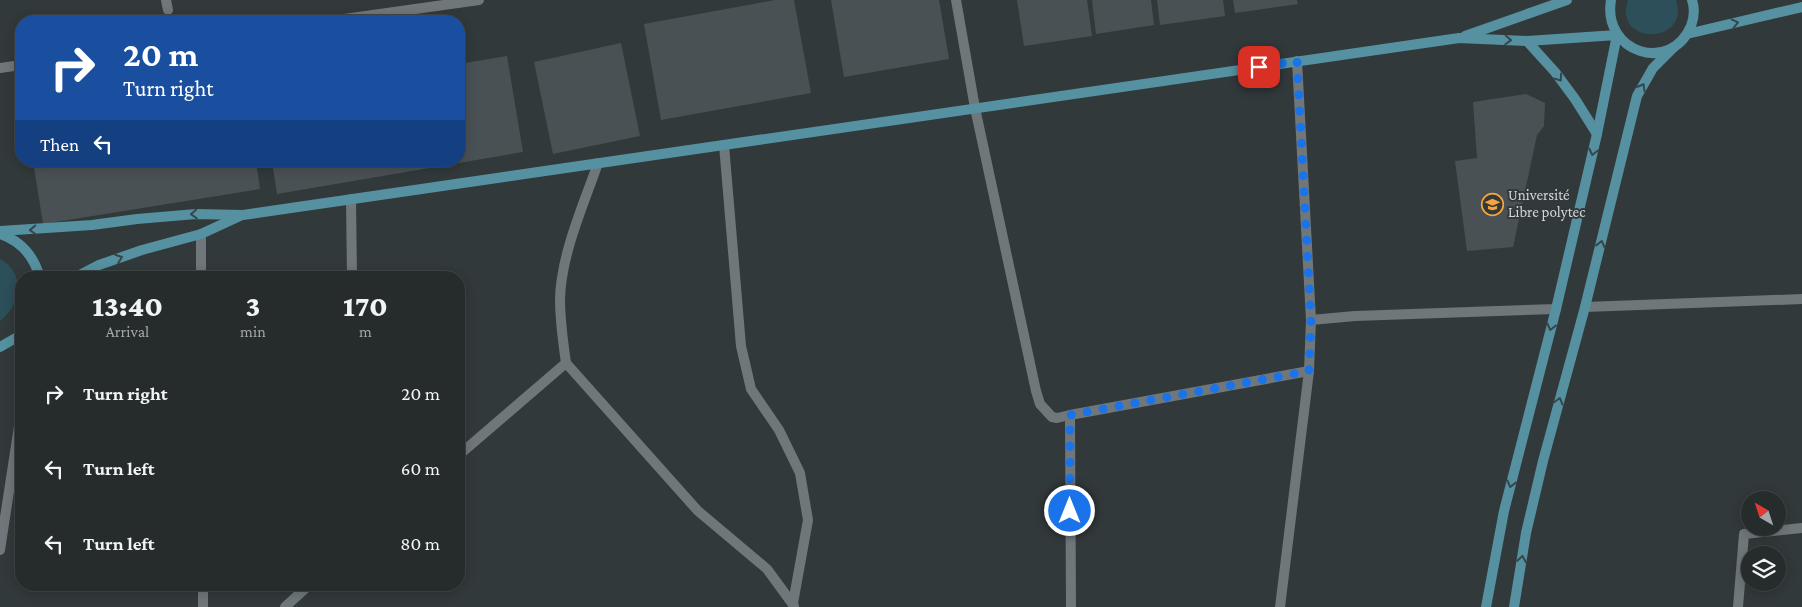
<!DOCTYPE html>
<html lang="en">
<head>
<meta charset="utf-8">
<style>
  body { margin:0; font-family:"Crimson Pro",serif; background:#2e3334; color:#f1f3f6; height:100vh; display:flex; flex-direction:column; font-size:19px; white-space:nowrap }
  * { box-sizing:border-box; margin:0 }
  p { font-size:16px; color:#a4a7a9 }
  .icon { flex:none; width:28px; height:28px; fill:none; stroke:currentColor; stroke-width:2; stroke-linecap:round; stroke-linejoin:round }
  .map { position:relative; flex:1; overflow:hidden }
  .side { position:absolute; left:15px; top:271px; width:450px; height:320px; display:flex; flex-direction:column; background:#262b2c; border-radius:20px; box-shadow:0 2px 12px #0003,0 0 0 1px #424748 }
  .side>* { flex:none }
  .hud { position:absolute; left:15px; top:15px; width:450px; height:152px; border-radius:20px; box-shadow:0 2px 12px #0003,0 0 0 1px #424748; background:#1a4fa0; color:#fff; overflow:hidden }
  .needle { width:32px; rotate:321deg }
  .fabs { position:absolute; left:1741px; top:491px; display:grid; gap:10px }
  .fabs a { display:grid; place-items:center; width:45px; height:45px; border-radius:50%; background:#262b2c; box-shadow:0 2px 12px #0003,0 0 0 1px #424748; font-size:25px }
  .pin { position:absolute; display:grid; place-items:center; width:42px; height:42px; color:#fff; margin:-21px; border-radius:10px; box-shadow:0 2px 8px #0006 }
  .me { position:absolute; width:55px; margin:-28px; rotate:0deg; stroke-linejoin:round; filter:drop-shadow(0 0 4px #0008) }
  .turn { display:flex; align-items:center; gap:18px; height:105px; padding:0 25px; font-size:22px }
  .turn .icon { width:65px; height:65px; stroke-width:2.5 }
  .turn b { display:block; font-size:35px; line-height:42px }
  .then { display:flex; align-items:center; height:48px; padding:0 25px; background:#0003; gap:10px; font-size:19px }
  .eta { display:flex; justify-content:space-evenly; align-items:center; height:85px; text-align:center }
  .eta b { font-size:30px; font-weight:800; line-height:35px }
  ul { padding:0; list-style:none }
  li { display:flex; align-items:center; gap:15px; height:75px; padding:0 25px }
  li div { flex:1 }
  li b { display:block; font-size:19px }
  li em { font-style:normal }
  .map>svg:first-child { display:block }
  .green { fill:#2c4f5a }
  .building { fill:#4a5154 }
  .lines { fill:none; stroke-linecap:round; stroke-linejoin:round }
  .street { stroke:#6f777a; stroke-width:10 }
  .secondary { stroke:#5591a0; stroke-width:10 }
  .oneway { stroke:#37464a }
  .route { stroke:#1a73e8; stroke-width:9; stroke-dasharray:0 16.2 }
  .labels { text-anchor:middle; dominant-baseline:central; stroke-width:4; stroke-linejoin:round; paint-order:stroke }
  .poi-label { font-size:15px; fill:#d1d5d7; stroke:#32393b; text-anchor:start }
</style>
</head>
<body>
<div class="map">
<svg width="1802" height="607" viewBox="0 0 1802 607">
  <rect width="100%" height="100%" fill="#32393b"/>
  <g class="green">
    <path d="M1628,0H1676C1691,45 1612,46 1628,0Z"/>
    <path d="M0,259C26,273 21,305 0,321Z"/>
  </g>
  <g class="building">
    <polygon points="775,0 794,0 811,93 661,120 644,24"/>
    <polygon points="831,0 939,0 949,59 844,77"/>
    <polygon points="1017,0 1087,0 1092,36 1024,46"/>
    <polygon points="1092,0 1151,0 1154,25 1096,34"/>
    <polygon points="1157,0 1223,0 1225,16 1160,25"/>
    <polygon points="1233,0 1297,0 1298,4 1235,13"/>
    <polygon points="621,43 640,136 553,154 534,62"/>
    <polygon points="507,56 523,152 277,194 272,161 459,161 459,64"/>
    <polygon points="1526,94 1545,103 1544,126 1537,135 1513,247 1467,251 1455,161 1477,158 1473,102"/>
    <polygon points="33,161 256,161 260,189 43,224"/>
  </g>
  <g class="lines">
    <g class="street">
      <polyline points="166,0 168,10"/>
      <polyline points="956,0 975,108 1036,391 1040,404 1052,417 1057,418 1070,415 1071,607"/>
      <polyline points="330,21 479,0"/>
      <polyline points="1297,61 1311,320"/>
      <polyline points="0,68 21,65"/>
      <polyline points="724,145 741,346 751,389 779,430 800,473 808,520 793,603"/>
      <polyline points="351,199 352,278"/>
      <polyline points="201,234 201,278"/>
      <polyline points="1585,307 1802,299"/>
      <polyline points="566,363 698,511 767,569 794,606"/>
      <polyline points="1070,415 1309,371"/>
      <path d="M459,455L566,363C563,342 560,320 560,299C561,254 584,204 598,163"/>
      <polyline points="0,550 21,413"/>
      <polyline points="203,585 203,607"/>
      <polyline points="285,607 309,585"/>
      <polyline points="1280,607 1309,371 1311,320 1355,316 1556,309"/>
      <polyline points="1738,607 1744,534 1802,528"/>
    </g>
    <g class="secondary">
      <path d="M1611,0C1602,52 1670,75 1691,26C1694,18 1695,9 1692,0"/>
      <polyline points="1687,34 1802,7"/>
      <polyline points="1465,36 1567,0"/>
      <polyline points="1527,41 1555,72 1575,99 1597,134"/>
      <polyline points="0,231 92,225 137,219 196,214 243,215 1459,38 1527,41 1617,35 1597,134 1556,309 1504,511 1486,607"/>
      <path d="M0,234C21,241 34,256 40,278"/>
      <polyline points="74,278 99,265 142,250 201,234 240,216"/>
      <polyline points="0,347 21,335"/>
      <polyline points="1514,607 1526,533 1543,461 1585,307 1637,96 1653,68 1674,47"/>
    </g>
  </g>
  <defs><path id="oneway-chevron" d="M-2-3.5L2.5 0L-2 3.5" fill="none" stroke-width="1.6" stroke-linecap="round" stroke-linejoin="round" transform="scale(1.25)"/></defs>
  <g class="oneway">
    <use href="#oneway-chevron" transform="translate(1735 23) rotate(-13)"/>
    <use href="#oneway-chevron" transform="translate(1508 40) rotate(3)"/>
    <use href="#oneway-chevron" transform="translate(1559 78) rotate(54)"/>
    <use href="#oneway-chevron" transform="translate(1642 87) rotate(-60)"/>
    <use href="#oneway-chevron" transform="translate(1593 152) rotate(103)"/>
    <use href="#oneway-chevron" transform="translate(194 214) rotate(177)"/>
    <use href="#oneway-chevron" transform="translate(33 230) rotate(178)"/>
    <use href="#oneway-chevron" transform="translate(1601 244) rotate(-76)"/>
    <use href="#oneway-chevron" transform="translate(119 258) rotate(-20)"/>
    <use href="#oneway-chevron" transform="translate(1551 327) rotate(104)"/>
    <use href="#oneway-chevron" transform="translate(1559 401) rotate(-75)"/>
    <use href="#oneway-chevron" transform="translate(1511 484) rotate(104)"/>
    <use href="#oneway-chevron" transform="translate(1522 559) rotate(-81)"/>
  </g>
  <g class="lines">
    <polyline class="route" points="1070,511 1070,415 1309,371 1311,320 1297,61 1259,67"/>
  </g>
  <defs>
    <symbol id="university-ring" viewBox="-11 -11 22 22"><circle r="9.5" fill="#32393b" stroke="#f2a541" stroke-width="1.5"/><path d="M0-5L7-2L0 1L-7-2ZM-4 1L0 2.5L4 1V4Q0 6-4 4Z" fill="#f2a541"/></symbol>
  </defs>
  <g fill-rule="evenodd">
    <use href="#university-ring" x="1480" y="192" width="25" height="25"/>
  </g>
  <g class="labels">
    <g class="poi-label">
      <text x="1508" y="195">Université<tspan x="1508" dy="17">Libre polytec</tspan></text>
    </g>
  </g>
</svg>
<div class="fabs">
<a><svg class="needle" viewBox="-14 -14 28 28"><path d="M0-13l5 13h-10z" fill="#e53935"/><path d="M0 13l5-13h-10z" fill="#a4a7a9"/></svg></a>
<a><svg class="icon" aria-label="layers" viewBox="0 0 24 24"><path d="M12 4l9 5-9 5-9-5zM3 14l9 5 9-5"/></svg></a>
</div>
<div class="pin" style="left:1259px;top:67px;background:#d93025"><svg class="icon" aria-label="arrive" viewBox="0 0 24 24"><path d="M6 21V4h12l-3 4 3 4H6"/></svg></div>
<svg class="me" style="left:1070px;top:511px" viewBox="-20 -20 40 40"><circle r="17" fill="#1a73e8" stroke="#fff" stroke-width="3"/><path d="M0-11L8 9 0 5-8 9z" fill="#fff"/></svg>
<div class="hud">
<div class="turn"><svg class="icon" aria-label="right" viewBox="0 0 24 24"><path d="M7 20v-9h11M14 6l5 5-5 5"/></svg><div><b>20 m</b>Turn right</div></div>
<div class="then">Then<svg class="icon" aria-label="left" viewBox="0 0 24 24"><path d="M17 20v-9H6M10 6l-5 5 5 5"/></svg></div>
</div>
<section class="side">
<div class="eta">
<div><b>13:40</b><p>Arrival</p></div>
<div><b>3</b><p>min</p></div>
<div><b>170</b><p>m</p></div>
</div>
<ul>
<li><svg class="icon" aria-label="right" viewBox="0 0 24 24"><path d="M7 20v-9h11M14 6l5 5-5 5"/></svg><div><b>Turn right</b></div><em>20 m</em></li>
<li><svg class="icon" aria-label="left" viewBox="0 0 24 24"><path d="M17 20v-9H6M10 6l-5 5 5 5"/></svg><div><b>Turn left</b></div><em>60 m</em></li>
<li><svg class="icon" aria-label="left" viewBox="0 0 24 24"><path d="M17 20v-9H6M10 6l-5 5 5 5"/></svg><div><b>Turn left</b></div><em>80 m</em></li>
</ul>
</section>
</div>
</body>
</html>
